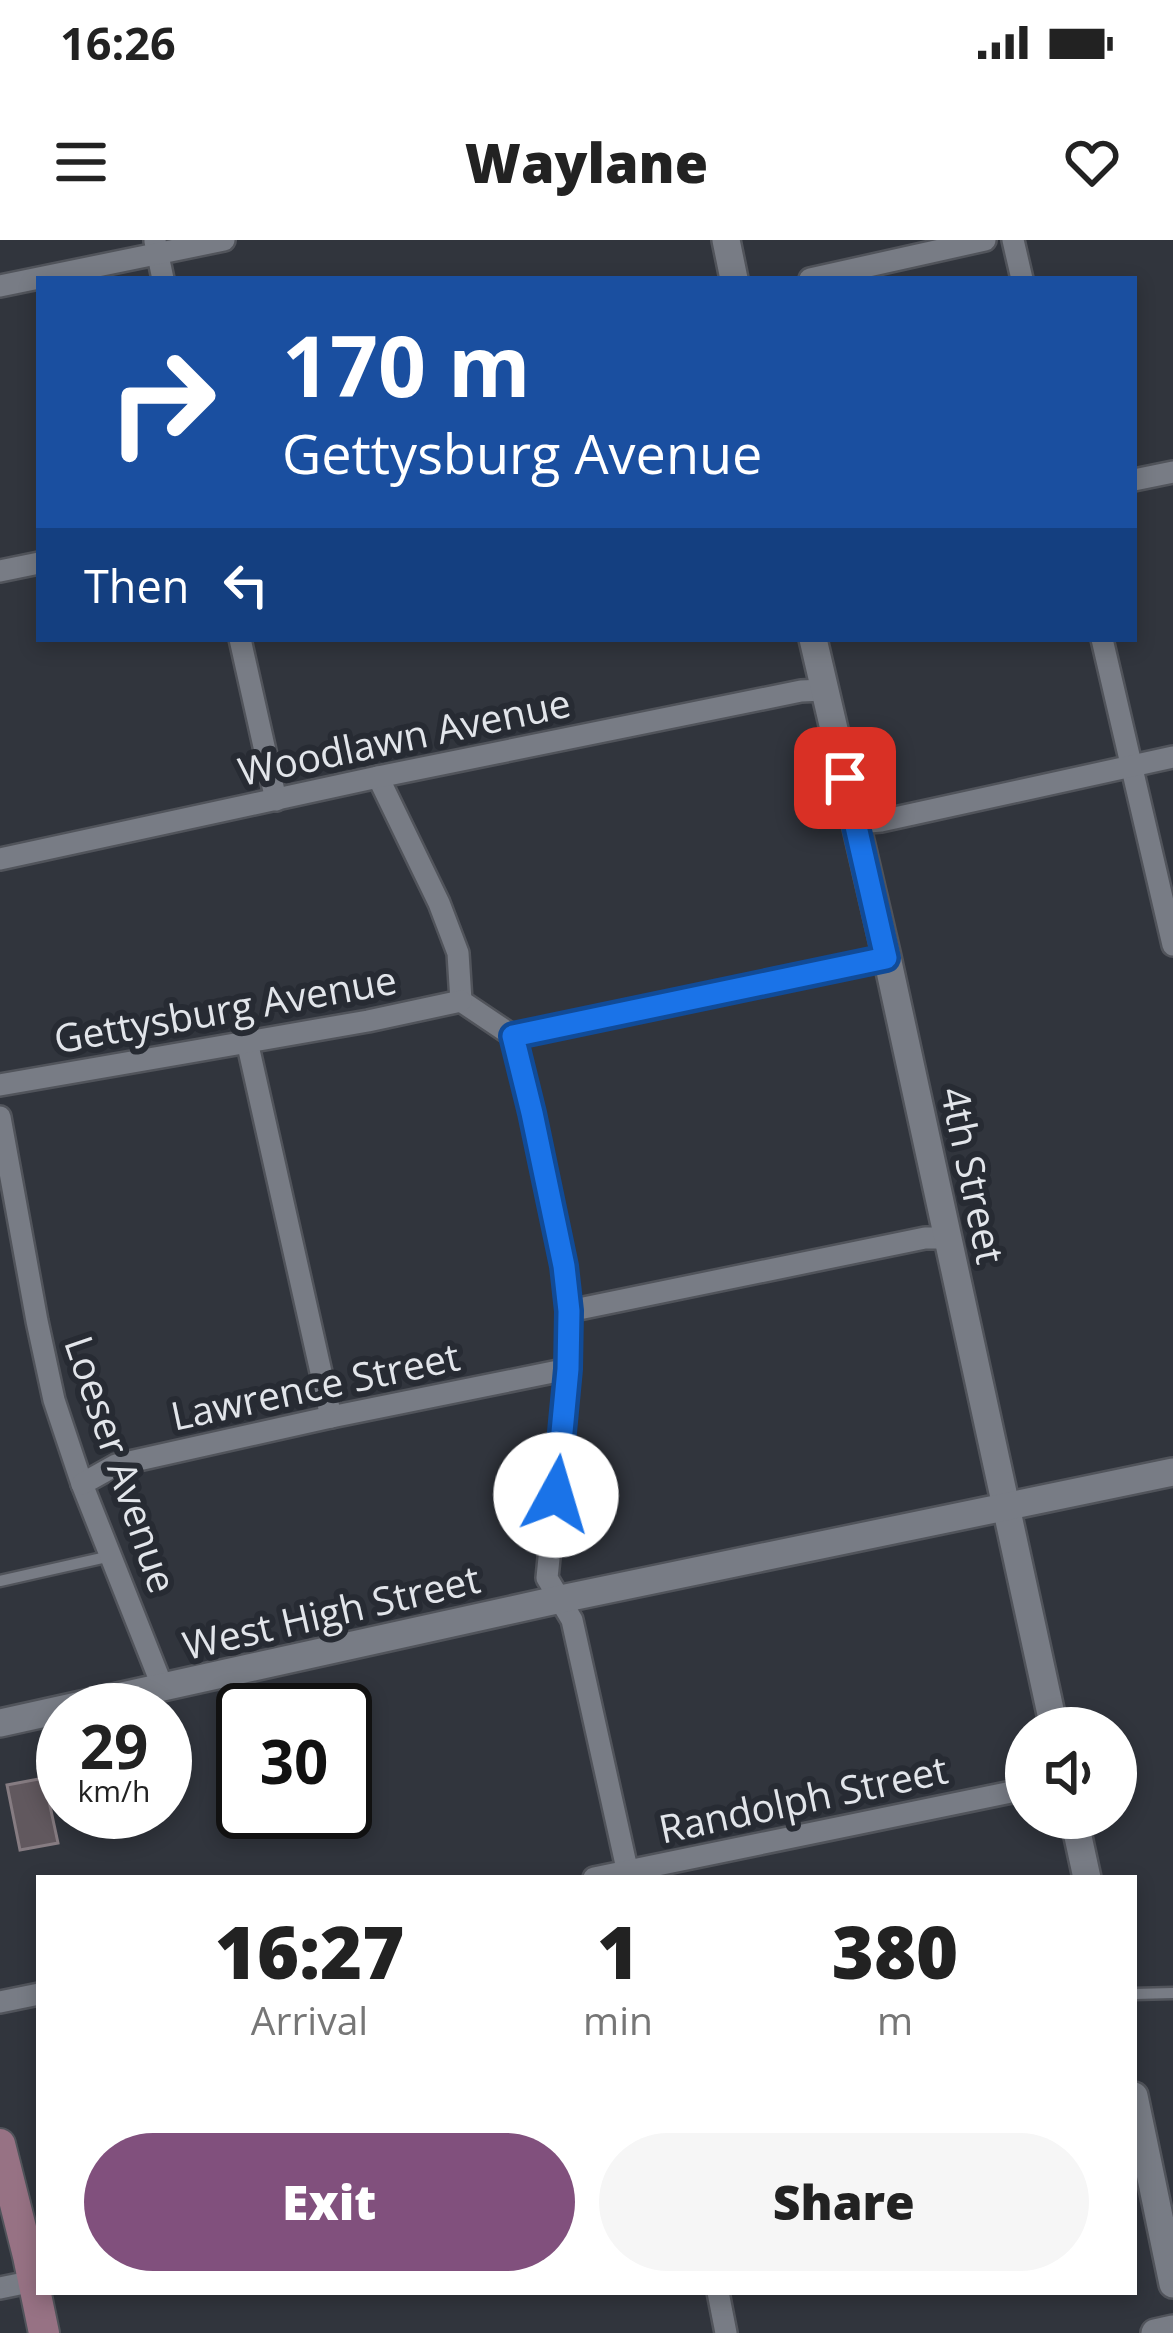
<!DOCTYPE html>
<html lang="en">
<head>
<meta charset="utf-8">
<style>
  body { margin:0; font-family:"Open Sans",sans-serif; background:#f6f6f6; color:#222; height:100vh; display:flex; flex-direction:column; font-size:45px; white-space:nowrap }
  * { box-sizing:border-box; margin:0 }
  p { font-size:39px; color:#767676 }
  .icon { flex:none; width:66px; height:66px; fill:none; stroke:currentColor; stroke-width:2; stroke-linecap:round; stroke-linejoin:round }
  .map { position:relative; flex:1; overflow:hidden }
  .panel { position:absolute; left:36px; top:1635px; width:1101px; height:420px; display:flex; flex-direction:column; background:#fff; border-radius:0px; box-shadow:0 6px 18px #0003 }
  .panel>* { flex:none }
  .top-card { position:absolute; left:36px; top:36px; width:1101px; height:366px; border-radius:0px; box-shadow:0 6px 18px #0003; background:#1a4fa0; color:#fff; overflow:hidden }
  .tools { position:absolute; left:1005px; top:1467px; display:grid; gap:24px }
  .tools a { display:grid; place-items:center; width:132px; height:132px; border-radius:50%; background:#fff; box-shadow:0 6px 18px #0003; font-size:60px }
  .speed { position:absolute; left:36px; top:1443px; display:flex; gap:24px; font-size:60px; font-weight:700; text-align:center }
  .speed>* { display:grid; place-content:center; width:156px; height:156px; border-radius:50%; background:#fff; box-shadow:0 6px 18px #0003; line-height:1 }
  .speed small { font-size:30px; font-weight:400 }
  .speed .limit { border:6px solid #111; border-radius:18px; background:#fff; color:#111 }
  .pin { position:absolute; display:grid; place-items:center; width:102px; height:102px; color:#fff; margin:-51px; border-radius:24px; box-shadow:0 6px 18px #0006 }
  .me { position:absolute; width:132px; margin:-66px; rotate:6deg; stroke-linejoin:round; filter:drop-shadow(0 0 9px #0008) }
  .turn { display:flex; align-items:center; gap:42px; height:252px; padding:0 48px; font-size:54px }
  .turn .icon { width:156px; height:156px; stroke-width:2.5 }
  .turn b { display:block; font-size:84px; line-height:102px }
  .then { display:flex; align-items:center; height:114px; padding:0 48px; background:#0003; gap:24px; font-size:45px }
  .eta { display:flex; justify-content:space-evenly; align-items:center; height:204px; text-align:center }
  .eta b { font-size:72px; font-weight:800; line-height:84px }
  .cta { display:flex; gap:24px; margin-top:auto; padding:24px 48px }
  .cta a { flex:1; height:138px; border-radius:72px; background:#81507d; color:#fff; font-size:48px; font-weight:800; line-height:138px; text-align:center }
  .cta a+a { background:#f6f6f6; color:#222 }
  .status { display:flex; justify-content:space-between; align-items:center; height:84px; padding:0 60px; background:#fff; direction:ltr }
  .status svg { height:33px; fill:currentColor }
  header { display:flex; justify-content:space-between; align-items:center; height:156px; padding:0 48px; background:#fff; font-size:54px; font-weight:800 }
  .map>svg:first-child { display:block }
  .building { fill:#61585e; stroke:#867c82; stroke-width:3 }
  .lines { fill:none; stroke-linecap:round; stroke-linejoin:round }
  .service-casing { stroke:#51545b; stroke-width:15 }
  .minor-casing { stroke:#51545b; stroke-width:26 }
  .tertiary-casing { stroke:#51545b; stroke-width:32 }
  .secondary-casing { stroke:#51545b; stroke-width:34 }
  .service { stroke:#787c85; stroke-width:10 }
  .minor { stroke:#787c85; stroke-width:21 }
  .tertiary { stroke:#787c85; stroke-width:27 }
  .secondary { stroke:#977284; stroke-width:30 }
  .route-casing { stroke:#114b97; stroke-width:30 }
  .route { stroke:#1a73e8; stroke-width:21 }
  .labels { text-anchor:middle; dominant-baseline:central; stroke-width:12; stroke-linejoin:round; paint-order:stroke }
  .street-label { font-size:39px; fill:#e2e5ea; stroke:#272b33 }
</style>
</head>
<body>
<div class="status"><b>16:26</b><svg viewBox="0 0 49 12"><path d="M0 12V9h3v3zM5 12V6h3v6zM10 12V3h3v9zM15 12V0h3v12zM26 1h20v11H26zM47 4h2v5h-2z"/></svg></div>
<header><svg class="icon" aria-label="menu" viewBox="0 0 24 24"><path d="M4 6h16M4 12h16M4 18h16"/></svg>Waylane<svg class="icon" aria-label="heart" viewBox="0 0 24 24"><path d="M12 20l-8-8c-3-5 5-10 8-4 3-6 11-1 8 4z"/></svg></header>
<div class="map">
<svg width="1173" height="2093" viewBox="0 0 1173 2093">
  <rect width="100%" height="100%" fill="#31353d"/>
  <polygon class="building" points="44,1538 58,1603 20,1610 7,1545"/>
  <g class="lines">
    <defs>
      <g id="service">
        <polyline points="0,1341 111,1316"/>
        <polyline points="165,1494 168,1510"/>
        <polyline points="1134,1754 1173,1753"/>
      </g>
      <g id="minor">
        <polyline points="1013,0 1022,39"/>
        <polyline points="155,1 163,39"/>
        <polyline points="810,39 985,0"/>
        <polyline points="0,46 224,0"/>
        <polyline points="1134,240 1173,232"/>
        <polyline points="0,331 39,323"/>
        <polyline points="240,399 276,560"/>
        <polyline points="1102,399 1173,705"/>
        <polyline points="378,537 439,663 458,713 461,761 513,796 532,873 564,1026 569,1071 568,1129 547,1338 572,1380 629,1638"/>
        <polyline points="857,583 881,581 1173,517"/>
        <polyline points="0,619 378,537 801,451 823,450"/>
        <polyline points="513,796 887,717"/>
        <polyline points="247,801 331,1177"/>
        <polyline points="0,845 368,781 461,761"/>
        <polyline points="0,877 37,1081 54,1160 82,1244 163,1448"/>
        <polyline points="569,1071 925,998 948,998"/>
        <polyline points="82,1244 116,1225 331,1177 568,1129"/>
        <polyline points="594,1638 1026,1549"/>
        <polyline points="0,1762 39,1754"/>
        <polyline points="0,2048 39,2040"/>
        <polyline points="718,2052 726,2093"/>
      </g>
      <g id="tertiary">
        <polyline points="726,0 734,39"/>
        <polyline points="813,399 887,717 1054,1488"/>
        <polyline points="0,1483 561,1359 1173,1232"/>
        <polyline points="1074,1578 1087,1638"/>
        <polyline points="1134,1856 1173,2044"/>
        <polyline points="1155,2093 1173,2089"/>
      </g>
      <polyline id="secondary" points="0,1904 28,2016 44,2093"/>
    </defs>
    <use href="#service" class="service-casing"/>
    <use href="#minor" class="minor-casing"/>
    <use href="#tertiary" class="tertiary-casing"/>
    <use href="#secondary" class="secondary-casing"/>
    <use href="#service" class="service"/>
    <use href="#minor" class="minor"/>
    <use href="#tertiary" class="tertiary"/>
    <use href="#secondary" class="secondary"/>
  </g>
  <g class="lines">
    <defs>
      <polyline id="route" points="556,1255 568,1129 569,1071 564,1026 532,873 513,796 886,718 845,538"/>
    </defs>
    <use href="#route" class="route-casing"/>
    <use href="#route" class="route"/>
  </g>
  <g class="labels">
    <g class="street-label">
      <text transform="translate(404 496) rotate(-12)">Woodlawn Avenue</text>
      <text transform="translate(225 768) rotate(-10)">Gettysburg Avenue</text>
      <text transform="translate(974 935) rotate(78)">4th Street</text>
      <text transform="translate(315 1145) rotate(-12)">Lawrence Street</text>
      <text transform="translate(122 1224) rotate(71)">Loeser Avenue</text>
      <text transform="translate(331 1371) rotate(-13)">West High Street</text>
      <text transform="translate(803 1558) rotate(-12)">Randolph Street</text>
    </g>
  </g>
</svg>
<div class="tools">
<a><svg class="icon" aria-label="sound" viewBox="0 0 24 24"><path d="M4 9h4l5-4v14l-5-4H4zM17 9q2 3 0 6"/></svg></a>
</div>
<div class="speed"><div>29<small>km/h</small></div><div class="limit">30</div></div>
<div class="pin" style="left:845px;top:538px;background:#d93025"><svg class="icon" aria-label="arrive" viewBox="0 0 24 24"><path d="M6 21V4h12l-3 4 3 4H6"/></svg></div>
<svg class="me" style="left:556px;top:1255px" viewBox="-20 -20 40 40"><circle r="19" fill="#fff"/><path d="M0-13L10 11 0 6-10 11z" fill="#1a73e8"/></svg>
<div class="top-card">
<div class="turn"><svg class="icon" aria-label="right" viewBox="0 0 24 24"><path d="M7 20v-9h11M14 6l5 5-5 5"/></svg><div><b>170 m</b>Gettysburg Avenue</div></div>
<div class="then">Then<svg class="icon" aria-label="left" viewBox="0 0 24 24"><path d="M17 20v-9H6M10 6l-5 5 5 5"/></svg></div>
</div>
<section class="panel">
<div class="eta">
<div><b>16:27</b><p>Arrival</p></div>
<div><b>1</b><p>min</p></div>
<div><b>380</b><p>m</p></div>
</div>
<div class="cta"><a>Exit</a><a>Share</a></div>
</section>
</div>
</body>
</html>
